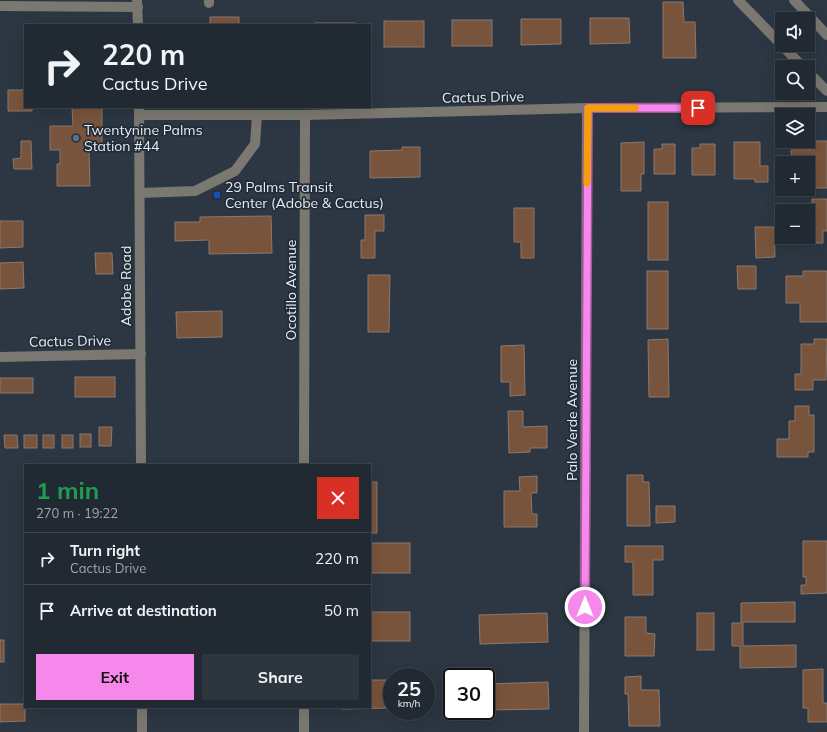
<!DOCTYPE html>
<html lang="en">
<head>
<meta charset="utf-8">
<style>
  body { margin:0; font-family:Mulish,sans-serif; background:#2d353e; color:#f1f3f6; height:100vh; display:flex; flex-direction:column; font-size:15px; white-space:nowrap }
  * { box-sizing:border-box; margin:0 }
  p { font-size:13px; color:#a2a6ac }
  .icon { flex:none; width:22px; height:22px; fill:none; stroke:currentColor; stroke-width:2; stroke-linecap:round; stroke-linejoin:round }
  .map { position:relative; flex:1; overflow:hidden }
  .side { position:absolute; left:24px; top:464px; width:347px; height:244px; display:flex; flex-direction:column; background:#212932; border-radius:0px; box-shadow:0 4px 16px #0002,0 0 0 1px #3e454d }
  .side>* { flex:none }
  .guide { position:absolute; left:24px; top:24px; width:347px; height:84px; border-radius:0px; box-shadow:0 4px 16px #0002,0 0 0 1px #3e454d; background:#212932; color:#f1f3f6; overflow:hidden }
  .tools { position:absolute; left:775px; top:12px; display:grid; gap:8px }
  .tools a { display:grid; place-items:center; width:40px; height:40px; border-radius:0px; background:#212932; box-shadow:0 4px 16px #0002,0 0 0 1px #3e454d; font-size:20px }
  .speed { position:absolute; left:383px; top:668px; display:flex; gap:8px; font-size:20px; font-weight:700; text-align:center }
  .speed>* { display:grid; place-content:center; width:52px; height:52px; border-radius:50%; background:#212932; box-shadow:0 4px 16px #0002,0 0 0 1px #3e454d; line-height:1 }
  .speed small { font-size:10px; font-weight:400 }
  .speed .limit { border:2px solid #111; border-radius:6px; background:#fff; color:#111 }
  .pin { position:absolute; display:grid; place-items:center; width:34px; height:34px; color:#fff; margin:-17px; border-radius:8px; box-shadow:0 2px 6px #0006 }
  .me { position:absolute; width:44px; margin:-22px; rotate:0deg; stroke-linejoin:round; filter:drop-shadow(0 0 3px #0008) }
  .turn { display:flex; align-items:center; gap:14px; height:84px; padding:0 12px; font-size:18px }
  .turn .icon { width:52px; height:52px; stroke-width:2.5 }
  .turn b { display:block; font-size:28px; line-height:34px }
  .round { display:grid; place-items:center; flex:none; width:42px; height:42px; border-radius:0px; background:#2d353e }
  .headline { display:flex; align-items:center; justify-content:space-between; height:68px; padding:0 12px }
  h1 { font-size:24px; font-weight:700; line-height:30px; color:#1e9e55 }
  .cta { display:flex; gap:8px; margin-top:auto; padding:8px 12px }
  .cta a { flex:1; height:46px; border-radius:0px; background:#f788eb; color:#111; font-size:16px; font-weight:700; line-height:46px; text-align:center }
  .cta a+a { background:#2d353e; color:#f1f3f6 }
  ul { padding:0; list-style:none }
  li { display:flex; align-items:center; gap:12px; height:52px; padding:0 12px; border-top:1px solid #3e454d }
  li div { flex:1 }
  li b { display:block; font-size:15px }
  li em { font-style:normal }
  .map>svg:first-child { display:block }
  .building { fill:#79543c; stroke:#8a796f }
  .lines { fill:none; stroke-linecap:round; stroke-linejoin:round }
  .minor { stroke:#7a7870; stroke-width:10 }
  .route-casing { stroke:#a15899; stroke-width:10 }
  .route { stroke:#f788eb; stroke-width:7 }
  .slow { stroke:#f59e0b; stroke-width:7 }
  .service-dot { fill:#5c6f8a; stroke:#222d38; stroke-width:1.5 }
  .transit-dot { fill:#1a4fb4; stroke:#222d38; stroke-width:1.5 }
  .labels { text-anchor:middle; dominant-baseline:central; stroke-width:3.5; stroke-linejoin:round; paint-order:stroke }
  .street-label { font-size:14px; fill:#e5edf4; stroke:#222d38 }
  .poi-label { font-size:14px; fill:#e5edf4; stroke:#222d38; text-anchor:start }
</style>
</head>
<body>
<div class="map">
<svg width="827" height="732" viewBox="0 0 827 732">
  <rect width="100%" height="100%" fill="#2c3743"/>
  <g class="building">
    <polygon points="663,2 683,2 684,22 695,22 696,58 663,58"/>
    <rect x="210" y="17" width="29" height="8"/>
    <polygon points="590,18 629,18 630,43 590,44"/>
    <polygon points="521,19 561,19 561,44 521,45"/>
    <rect x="452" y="20" width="40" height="26"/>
    <rect x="384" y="21" width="40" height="26"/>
    <rect x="315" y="23" width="40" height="2"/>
    <polygon points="8,90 25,90 25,107 32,107 32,111 8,111"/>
    <polygon points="72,107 102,107 102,151 89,151 90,186 57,186 57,164 60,164 60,150 50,150 50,126 73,126"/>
    <polygon points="21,141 31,141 32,169 14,169 13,159 21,158"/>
    <polygon points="810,141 827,141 827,188 810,188 808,163 792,163 791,150 810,150"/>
    <polygon points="644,142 644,174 641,174 641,191 621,191 621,143"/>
    <polygon points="734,142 760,142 760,166 768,166 768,182 755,182 755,179 734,179"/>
    <polygon points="662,144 675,144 675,174 654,174 654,149 662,149"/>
    <polygon points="700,144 715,144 715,175 692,175 692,148 700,148"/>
    <polygon points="402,147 420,147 420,177 370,178 370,151 402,150"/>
    <polygon points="812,199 827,199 827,231 823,231 823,243 806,243 806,237 808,237 808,219 812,219"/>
    <rect x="648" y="202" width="20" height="58"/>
    <polygon points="514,208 534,208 534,258 521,258 521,242 514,242"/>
    <polygon points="365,215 384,215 384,231 375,231 375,258 361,258 361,240 365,240"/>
    <polygon points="271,216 272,253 209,254 209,240 175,241 175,222 200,222 200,217"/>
    <polygon points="0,221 23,221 23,247 0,248"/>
    <polygon points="755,227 774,227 775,257 756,258"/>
    <polygon points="95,253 112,253 113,274 96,274"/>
    <polygon points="23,262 24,288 0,289 0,263"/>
    <polygon points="737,266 756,266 756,289 738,289"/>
    <rect x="647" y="271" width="21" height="58"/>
    <polygon points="803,271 827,271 827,322 800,322 800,303 786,303 786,276 803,276"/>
    <polygon points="368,275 390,275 389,332 368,332"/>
    <polygon points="222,311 222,337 177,338 176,312"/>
    <polygon points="668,339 669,397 649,397 648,340"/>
    <polygon points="814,339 827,339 826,380 813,380 813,390 795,390 795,374 801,374 801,344 814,344"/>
    <polygon points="524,345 525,395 510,396 510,382 501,382 501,346"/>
    <rect x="75" y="377" width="40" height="20"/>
    <rect x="0" y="378" width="33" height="15"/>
    <polygon points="795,406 809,406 809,415 814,415 814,452 808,452 808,457 777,457 777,439 789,439 789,421 795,421"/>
    <polygon points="508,411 523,411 523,427 547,426 547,448 530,448 530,452 509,453"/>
    <polygon points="99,427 112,427 111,446 99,446"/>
    <rect x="80" y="434" width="11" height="13"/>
    <polygon points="4,435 17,435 18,448 5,448"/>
    <rect x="24" y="435" width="13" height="13"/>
    <rect x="43" y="435" width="11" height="13"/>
    <rect x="62" y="435" width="11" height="13"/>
    <polygon points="627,475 643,475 643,482 649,482 650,526 627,526"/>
    <polygon points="537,476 537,493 531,493 532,514 537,514 537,527 504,527 504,491 520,491 519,477"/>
    <rect x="370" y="482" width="7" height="51"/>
    <polygon points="656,506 675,506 675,522 656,523"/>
    <polygon points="803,541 827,541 827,593 801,594 801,585 806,585 806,577 803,577"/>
    <rect x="370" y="543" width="40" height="30"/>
    <polygon points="625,546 663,546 663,560 653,560 653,595 633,595 633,562 625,562"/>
    <polygon points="795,602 795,622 743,622 743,646 796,645 796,667 740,668 740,646 732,646 732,623 741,623 741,603"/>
    <rect x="370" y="612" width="40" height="29"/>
    <polygon points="547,613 548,642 480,644 479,615"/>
    <rect x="697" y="613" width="17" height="37"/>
    <polygon points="625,617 646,617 646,633 655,634 654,656 625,656"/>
    <rect x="0" y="640" width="4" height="22"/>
    <polygon points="823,669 823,703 827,703 827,722 808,722 808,708 803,708 803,670"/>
    <polygon points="641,676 641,690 659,690 660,726 629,726 628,694 625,694 625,677"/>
    <polygon points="370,680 392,680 392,708 342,709 342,707 370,707"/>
    <polygon points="548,682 549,709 486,710 486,684"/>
    <polygon points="0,704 25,704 25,721 0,722"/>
  </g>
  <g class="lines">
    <g class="minor">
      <polyline points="209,0 209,3"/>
      <polyline points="738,0 803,67"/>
      <polyline points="794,0 827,35"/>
      <polyline points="137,1 138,25"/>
      <polyline points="0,6 138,7"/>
      <polyline points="808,72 827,91"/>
      <polyline points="139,107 141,465"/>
      <polyline points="139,115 305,115 587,108 827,107"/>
      <polyline points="140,193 195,191 235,171 255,144 257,115"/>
      <polyline points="0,357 141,354"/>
      <polyline points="304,465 305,115"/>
      <polyline points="142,707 142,732"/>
      <polyline points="304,732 304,707"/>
      <polyline points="584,732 587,108"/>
    </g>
  </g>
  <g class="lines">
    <defs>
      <polyline id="route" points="585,607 588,108 698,108"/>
    </defs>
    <use href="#route" class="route-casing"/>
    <use href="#route" class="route"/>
    <polyline class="slow" points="587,183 588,108 635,108"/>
  </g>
  <circle class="service-dot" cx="76" cy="138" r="4"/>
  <rect class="transit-dot" x="213" y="191" width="8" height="8" rx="2"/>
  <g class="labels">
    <g class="street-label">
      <text transform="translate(483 97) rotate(-1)">Cactus Drive</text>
      <text transform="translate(126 286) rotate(-90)">Adobe Road</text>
      <text transform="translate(291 290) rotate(-90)">Ocotillo Avenue</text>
      <text transform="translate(70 341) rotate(-1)">Cactus Drive</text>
      <text transform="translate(572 420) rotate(-90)">Palo Verde Avenue</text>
    </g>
    <g class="poi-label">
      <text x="84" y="130">Twentynine Palms<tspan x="84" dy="16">Station #44</tspan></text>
      <text x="225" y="187">29 Palms Transit<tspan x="225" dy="16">Center (Adobe &amp; Cactus)</tspan></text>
    </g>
  </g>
</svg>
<div class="tools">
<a><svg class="icon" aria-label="sound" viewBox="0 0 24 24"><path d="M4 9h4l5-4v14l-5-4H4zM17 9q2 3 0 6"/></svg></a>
<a><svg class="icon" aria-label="search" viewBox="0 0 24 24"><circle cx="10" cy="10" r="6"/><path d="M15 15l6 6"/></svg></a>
<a><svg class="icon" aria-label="layers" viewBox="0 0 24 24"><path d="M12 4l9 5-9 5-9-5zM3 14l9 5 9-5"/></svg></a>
<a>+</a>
<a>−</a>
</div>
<div class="speed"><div>25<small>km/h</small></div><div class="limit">30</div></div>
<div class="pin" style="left:698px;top:108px;background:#d93025"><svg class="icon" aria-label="arrive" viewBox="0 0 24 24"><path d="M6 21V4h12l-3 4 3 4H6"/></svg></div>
<svg class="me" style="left:585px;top:607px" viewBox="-20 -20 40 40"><circle r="17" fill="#f788eb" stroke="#fff" stroke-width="3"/><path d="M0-11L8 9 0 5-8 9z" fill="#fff"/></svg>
<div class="guide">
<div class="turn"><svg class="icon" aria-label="right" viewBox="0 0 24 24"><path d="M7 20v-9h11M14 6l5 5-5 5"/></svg><div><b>220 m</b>Cactus Drive</div></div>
</div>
<section class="side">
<div class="headline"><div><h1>1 min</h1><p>270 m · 19:22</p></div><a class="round" style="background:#d93025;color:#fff"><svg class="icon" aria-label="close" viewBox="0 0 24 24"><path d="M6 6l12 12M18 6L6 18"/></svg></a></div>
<ul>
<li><svg class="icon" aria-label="right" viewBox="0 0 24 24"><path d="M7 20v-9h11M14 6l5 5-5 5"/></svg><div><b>Turn right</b><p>Cactus Drive</p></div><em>220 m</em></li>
<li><svg class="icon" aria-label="arrive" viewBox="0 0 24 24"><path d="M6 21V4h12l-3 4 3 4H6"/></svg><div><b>Arrive at destination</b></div><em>50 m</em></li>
</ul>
<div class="cta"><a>Exit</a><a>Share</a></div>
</section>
</div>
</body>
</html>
